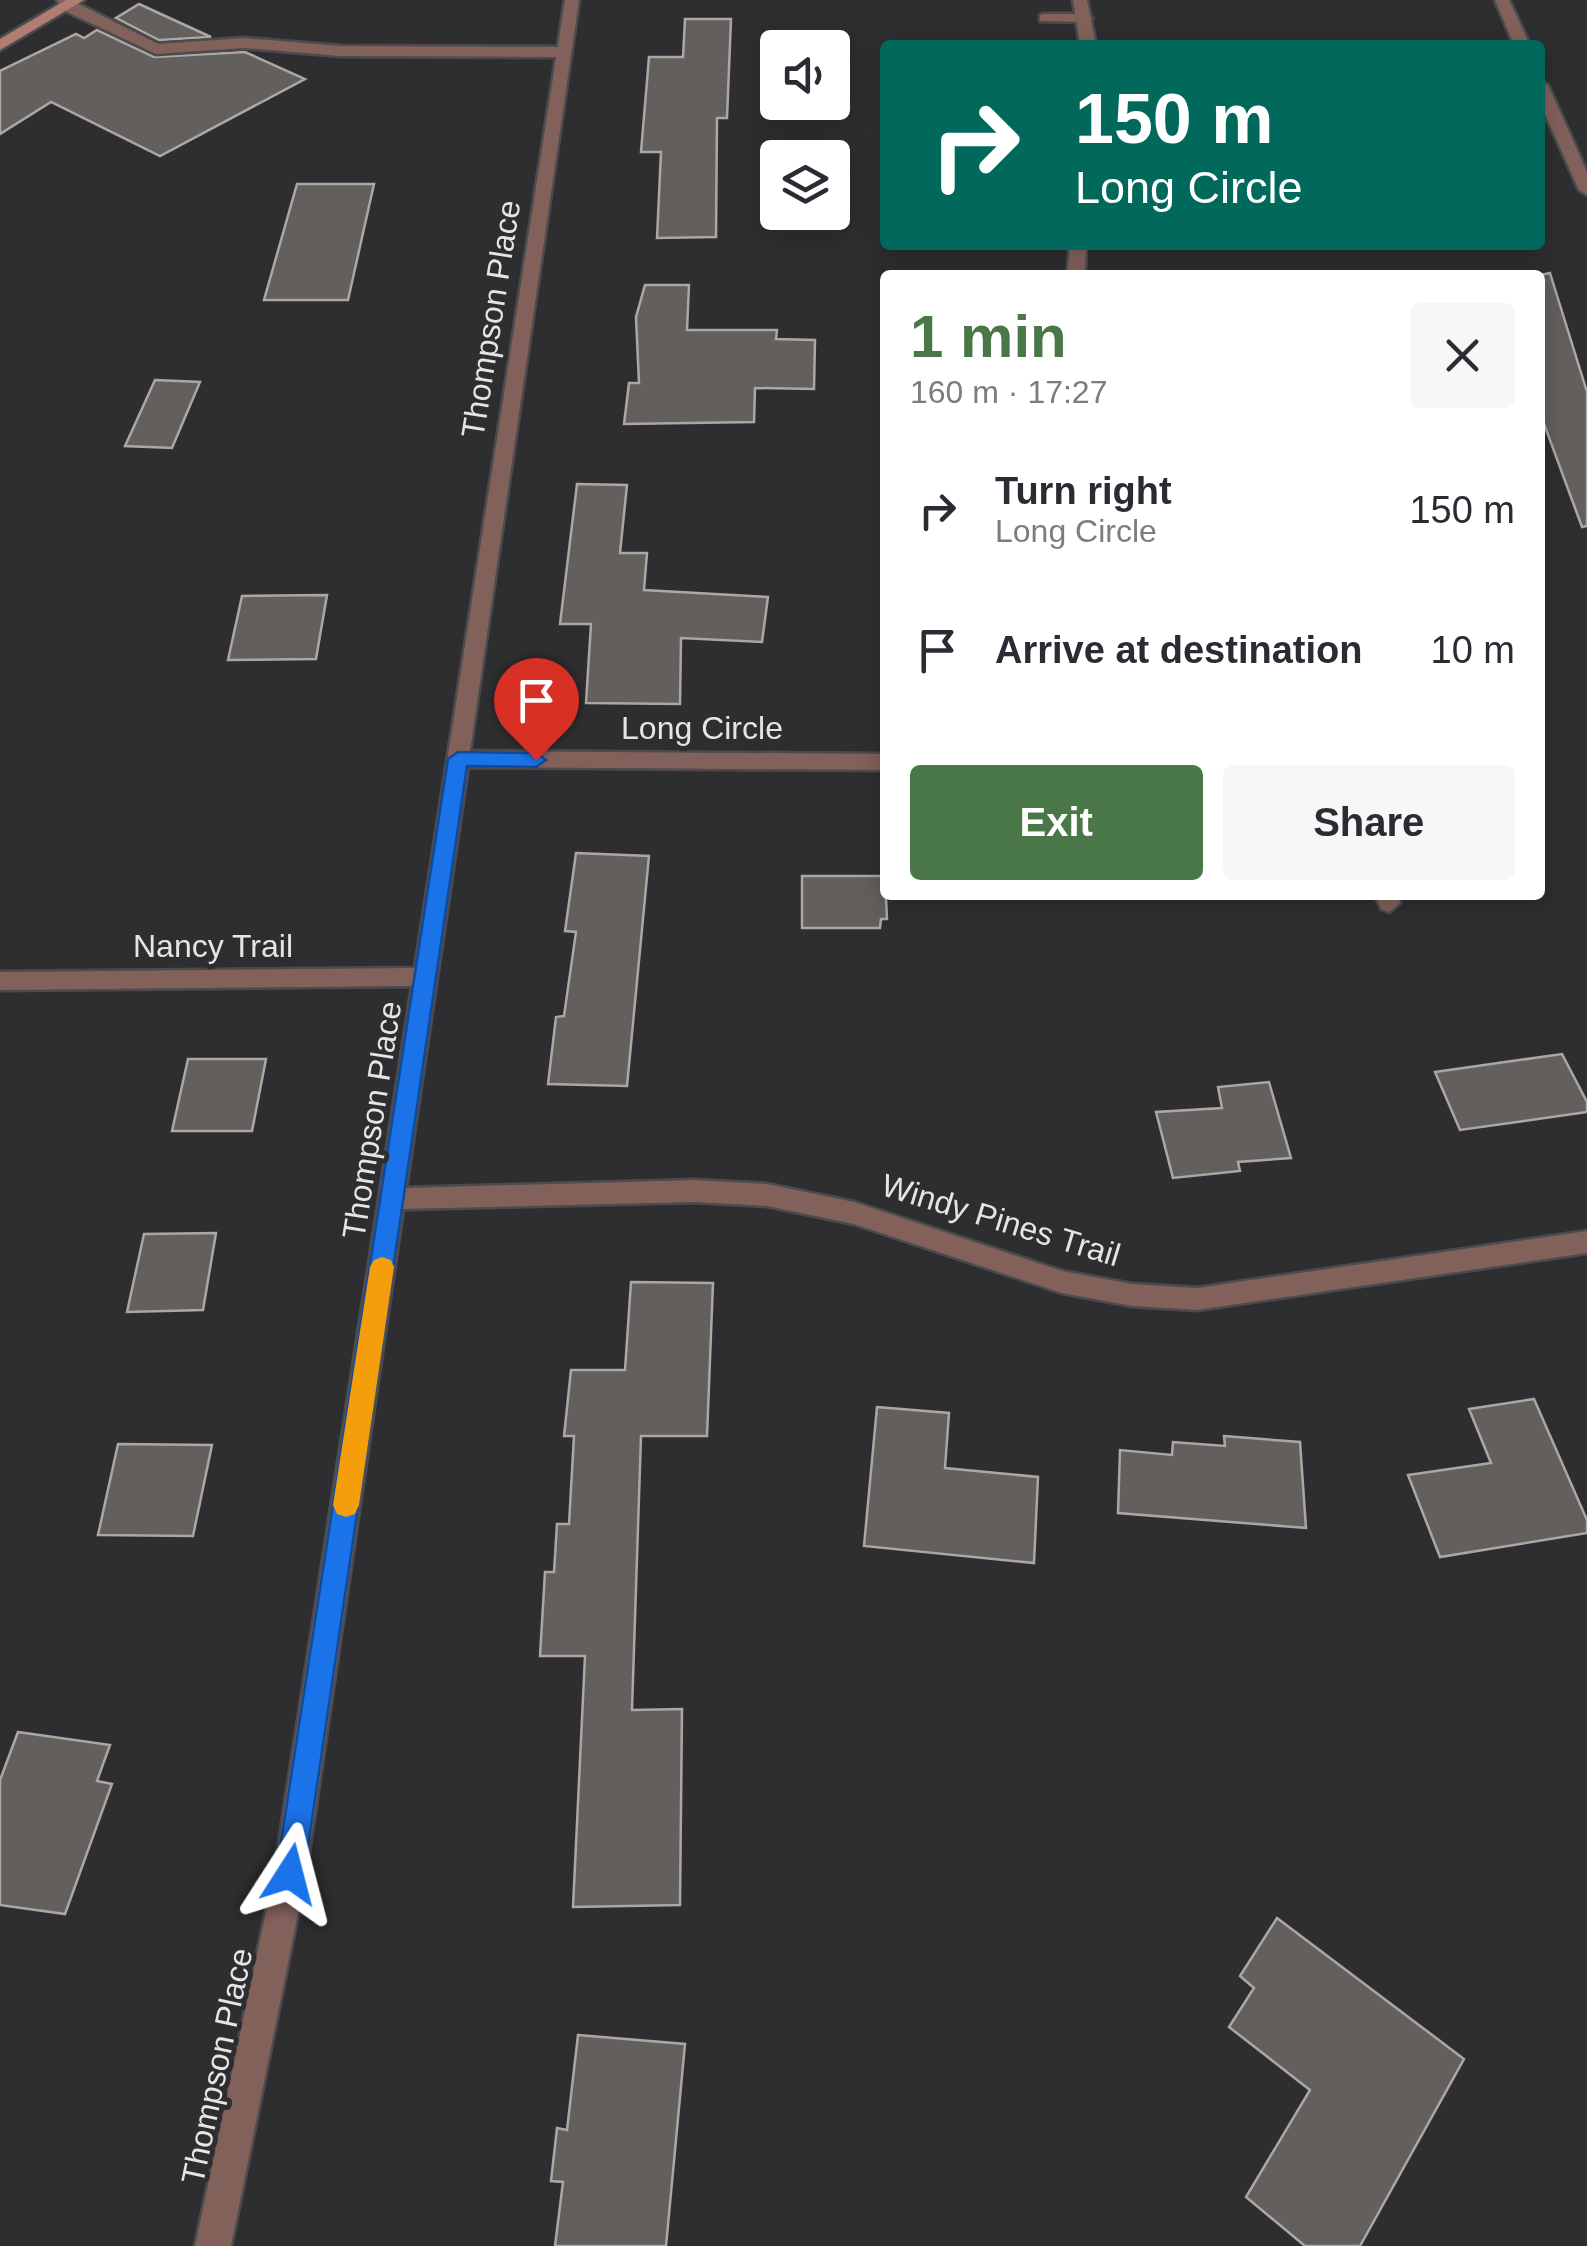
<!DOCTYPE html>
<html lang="en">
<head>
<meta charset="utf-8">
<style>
  body { margin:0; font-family:Arial,sans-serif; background:#f7f7f7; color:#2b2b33; height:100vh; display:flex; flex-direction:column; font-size:38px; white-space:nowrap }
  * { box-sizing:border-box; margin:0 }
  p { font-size:32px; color:#7c7c81 }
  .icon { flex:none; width:55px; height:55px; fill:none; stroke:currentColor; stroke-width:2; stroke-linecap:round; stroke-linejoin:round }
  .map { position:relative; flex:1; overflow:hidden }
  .drawer { position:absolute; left:880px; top:270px; width:665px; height:630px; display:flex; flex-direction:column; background:#fff; border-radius:10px; box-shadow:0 5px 25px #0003 }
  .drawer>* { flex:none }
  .banner { position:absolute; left:880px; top:40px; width:665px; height:210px; border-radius:10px; box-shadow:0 5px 25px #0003; background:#00695c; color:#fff; overflow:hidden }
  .fabs { position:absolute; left:760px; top:30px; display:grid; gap:20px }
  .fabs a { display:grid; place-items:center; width:90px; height:90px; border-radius:10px; background:#fff; box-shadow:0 5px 25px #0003; font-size:50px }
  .pin { position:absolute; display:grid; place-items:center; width:85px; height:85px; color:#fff; margin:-102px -42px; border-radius:50% 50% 50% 0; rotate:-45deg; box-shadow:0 0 10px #0007 }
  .pin .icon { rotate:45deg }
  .me { position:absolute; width:110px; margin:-55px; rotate:9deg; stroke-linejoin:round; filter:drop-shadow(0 0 8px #0008) }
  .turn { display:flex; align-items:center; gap:35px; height:210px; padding:0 30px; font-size:45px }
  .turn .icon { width:130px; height:130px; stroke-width:2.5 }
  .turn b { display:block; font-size:70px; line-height:85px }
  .round { display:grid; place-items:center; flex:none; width:105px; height:105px; border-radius:10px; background:#f7f7f7 }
  .summary { display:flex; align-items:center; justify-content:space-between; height:170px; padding:0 30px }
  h1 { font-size:60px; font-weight:600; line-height:75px; color:#4a7747 }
  .cta { display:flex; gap:20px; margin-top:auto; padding:20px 30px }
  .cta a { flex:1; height:115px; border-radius:10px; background:#4a7747; color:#fff; font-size:40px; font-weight:600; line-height:115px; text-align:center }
  .cta a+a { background:#f7f7f7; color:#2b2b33 }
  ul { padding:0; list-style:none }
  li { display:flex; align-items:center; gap:30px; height:140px; padding:0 30px }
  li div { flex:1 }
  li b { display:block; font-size:38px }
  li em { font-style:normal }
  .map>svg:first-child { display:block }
  .building { fill:#625f5d; stroke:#aba7a5; stroke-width:2.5 }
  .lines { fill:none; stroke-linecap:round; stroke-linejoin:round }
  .lane-casing { stroke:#4b4b4e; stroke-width:5 }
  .street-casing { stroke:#4b4b4e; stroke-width:5 }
  .secondary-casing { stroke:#4b4b4e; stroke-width:5 }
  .lane { fill:#82615b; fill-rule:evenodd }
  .street { fill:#82615b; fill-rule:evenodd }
  .secondary { fill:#b17d73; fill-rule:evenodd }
  .route { fill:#1a73e8; stroke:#114b97; stroke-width:2.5 }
  .slow { fill:#f59e0b }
  .labels { text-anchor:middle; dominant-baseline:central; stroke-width:10; stroke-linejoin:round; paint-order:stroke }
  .street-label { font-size:32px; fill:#e5e5e7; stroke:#2e2e31 }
</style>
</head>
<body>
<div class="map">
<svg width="1587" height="2246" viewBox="0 0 1587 2246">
  <rect width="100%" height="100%" fill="#2e2e31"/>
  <g class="building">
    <polygon points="139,4 211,37 159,40 116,18"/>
    <polygon points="685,19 731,19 727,118 717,118 716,237 657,238 661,152 641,152 649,57 683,57"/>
    <polygon points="97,30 154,57 245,52 305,79 160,156 51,102 0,134 0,71 76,34 84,38"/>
    <polygon points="297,184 374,184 348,300 264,300"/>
    <polygon points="1550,273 1587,392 1587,526 1582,527 1540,413 1540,275"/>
    <polygon points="645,285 689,285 687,330 777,330 776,339 815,340 814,389 755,388 754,422 624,424 629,383 639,383 636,317"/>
    <polygon points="155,380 200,382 172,448 125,446"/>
    <polygon points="577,484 627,485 620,553 647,553 644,590 768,597 762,642 681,638 680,704 586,703 591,624 560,624"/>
    <polygon points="327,595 316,659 228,660 242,596"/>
    <polygon points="576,853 649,856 627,1086 548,1084 556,1017 564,1016 576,932 565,931"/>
    <polygon points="802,876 885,876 887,919 881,919 880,928 802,928"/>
    <polygon points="1562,1054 1587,1102 1587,1112 1460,1130 1435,1072"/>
    <polygon points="188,1059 266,1059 252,1131 172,1131"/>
    <polygon points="1269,1082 1291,1158 1238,1162 1240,1171 1173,1178 1156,1112 1222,1108 1218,1087"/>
    <polygon points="216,1233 203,1310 127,1312 144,1234"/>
    <polygon points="631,1282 713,1283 707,1436 641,1436 632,1710 682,1709 680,1905 573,1907 585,1656 540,1656 545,1572 554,1572 557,1524 569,1524 574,1436 564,1436 571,1370 625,1370"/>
    <polygon points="1534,1399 1587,1520 1587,1533 1440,1557 1408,1475 1491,1463 1469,1409"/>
    <polygon points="877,1407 949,1413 945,1468 1038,1477 1034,1563 864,1546"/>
    <polygon points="1224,1436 1300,1442 1306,1528 1118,1513 1120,1450 1172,1455 1173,1442 1225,1446"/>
    <polygon points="118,1444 212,1445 193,1536 98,1535"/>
    <polygon points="18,1732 110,1745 97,1781 112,1784 65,1914 0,1905 0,1780"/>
    <polygon points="1277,1918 1464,2059 1360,2246 1305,2246 1246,2197 1310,2090 1229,2027 1254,1988 1240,1976"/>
    <polygon points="578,2035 685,2044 666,2246 555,2246 563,2182 551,2181 557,2128 567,2130"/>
  </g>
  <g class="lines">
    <defs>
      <g id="lane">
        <polygon points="57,0 71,0 158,44 244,38 340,46 564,47 572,52 564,57 340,56 244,48 156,54 61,9"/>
        <polygon points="1045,14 1085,14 1092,18 1085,22 1040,21 1040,15"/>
        <polygon points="1375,895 1397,895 1400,903 1389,912 1381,909"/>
      </g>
      <g id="street">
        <polygon points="565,0 579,0 470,751 885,754 885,770 468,767 406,1188 695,1180 767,1184 854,1202 1062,1271 1132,1284 1197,1288 1587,1231 1587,1253 1197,1310 1132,1306 1062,1293 854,1224 767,1206 695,1202 403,1209 306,1874 231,2246 195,2246 274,1874 412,986 0,990 0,972 415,968"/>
        <polygon points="1073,0 1087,0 1096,45 1080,45"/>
        <polygon points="1495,0 1509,0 1530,45 1514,45"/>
        <polygon points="1540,80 1548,85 1587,172 1587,195 1579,190 1540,103"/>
        <polygon points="1070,245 1086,245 1085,275 1067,275"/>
      </g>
      <polygon id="secondary" points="66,0 84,0 0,50 0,39"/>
    </defs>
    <use href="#lane" class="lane-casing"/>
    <use href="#street" class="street-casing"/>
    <use href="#secondary" class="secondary-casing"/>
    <use href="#lane" class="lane"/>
    <use href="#street" class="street"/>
    <use href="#secondary" class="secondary"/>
  </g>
  <polygon class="route" points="458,752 536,753 546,760 536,767 467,766 304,1874 300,1884 290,1888 280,1884 276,1874 448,759"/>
  <polygon class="slow" points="382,1257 391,1260 394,1267 359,1505 355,1514 346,1517 337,1514 333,1505 370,1267 374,1260"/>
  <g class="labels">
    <g class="street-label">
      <text transform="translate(491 319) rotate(-81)">Thompson Place</text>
      <text x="702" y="728">Long Circle</text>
      <text x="213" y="946">Nancy Trail</text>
      <text transform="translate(372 1120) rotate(-81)">Thompson Place</text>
      <text transform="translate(1001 1220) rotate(17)">Windy Pines Trail</text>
      <text transform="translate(217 2066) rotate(-78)">Thompson Place</text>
    </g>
  </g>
</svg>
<div class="fabs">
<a><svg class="icon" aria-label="sound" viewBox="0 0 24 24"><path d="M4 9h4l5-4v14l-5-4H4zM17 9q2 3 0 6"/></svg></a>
<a><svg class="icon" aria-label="layers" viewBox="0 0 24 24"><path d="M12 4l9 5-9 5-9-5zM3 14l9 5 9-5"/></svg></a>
</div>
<div class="pin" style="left:536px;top:760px;background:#d93025"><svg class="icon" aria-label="arrive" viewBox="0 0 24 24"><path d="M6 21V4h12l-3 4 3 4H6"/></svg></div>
<svg class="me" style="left:290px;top:1874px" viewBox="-20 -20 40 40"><path d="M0-17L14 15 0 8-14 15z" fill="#1a73e8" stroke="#fff" stroke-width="4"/></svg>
<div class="banner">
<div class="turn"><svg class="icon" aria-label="right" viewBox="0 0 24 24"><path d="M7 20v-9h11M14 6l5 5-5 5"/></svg><div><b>150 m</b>Long Circle</div></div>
</div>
<section class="drawer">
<div class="summary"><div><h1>1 min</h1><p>160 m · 17:27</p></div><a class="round"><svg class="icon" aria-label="close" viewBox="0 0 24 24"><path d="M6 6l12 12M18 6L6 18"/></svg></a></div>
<ul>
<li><svg class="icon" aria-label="right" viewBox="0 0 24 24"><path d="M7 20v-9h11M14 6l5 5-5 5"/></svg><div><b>Turn right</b><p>Long Circle</p></div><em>150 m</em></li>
<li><svg class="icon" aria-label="arrive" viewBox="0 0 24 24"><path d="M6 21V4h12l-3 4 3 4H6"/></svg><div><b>Arrive at destination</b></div><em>10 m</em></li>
</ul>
<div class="cta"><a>Exit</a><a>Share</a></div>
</section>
</div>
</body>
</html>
